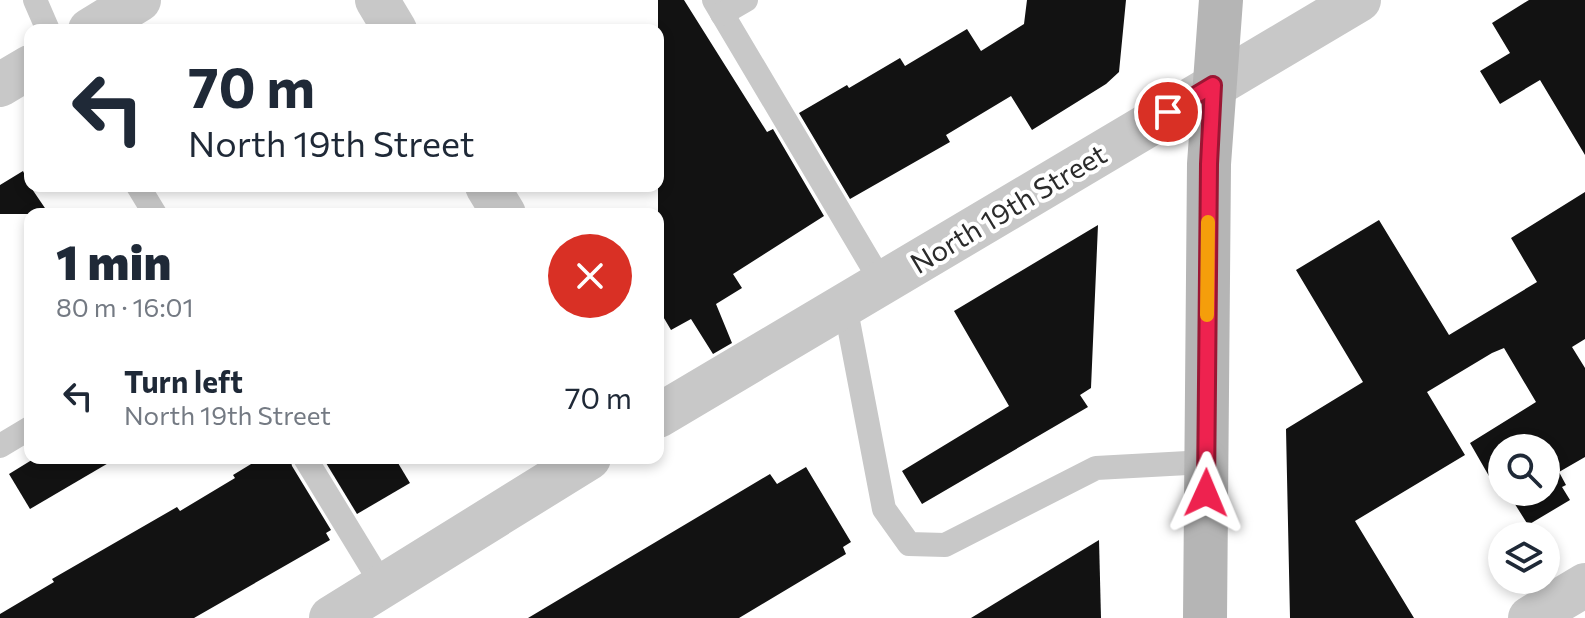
<!DOCTYPE html>
<html lang="en">
<head>
<meta charset="utf-8">
<style>
  body { margin:0; font-family:Commissioner,sans-serif; background:#f2f2f3; color:#1f2937; height:100vh; display:flex; flex-direction:column; font-size:30px; white-space:nowrap }
  * { box-sizing:border-box; margin:0 }
  p { font-size:26px; color:#747a83 }
  .icon { flex:none; width:44px; height:44px; fill:none; stroke:currentColor; stroke-width:2; stroke-linecap:round; stroke-linejoin:round }
  .map { position:relative; flex:1; overflow:hidden }
  .side { position:absolute; left:24px; top:208px; width:640px; height:256px; display:flex; flex-direction:column; background:#fff; border-radius:16px; box-shadow:0 4px 12px #0003 }
  .side>* { flex:none }
  .guide { position:absolute; left:24px; top:24px; width:640px; height:168px; border-radius:16px; box-shadow:0 4px 12px #0003; background:#fff; color:#1f2937; overflow:hidden }
  .tools { position:absolute; left:1488px; top:434px; display:grid; gap:16px }
  .tools a { display:grid; place-items:center; width:72px; height:72px; border-radius:50%; background:#fff; box-shadow:0 4px 12px #0003; font-size:40px }
  .pin { position:absolute; display:grid; place-items:center; width:68px; height:68px; color:#fff; margin:-34px; border:4px solid #fff; border-radius:50%; box-shadow:0 2px 8px #0007 }
  .me { position:absolute; width:88px; margin:-44px; rotate:1deg; stroke-linejoin:round; filter:drop-shadow(0 0 6px #0008) }
  .turn { display:flex; align-items:center; gap:28px; height:168px; padding:0 32px; font-size:36px }
  .turn .icon { width:104px; height:104px; stroke-width:2.5 }
  .turn b { display:block; font-size:56px; line-height:68px }
  .round { display:grid; place-items:center; flex:none; width:84px; height:84px; border-radius:42px; background:#f2f2f3 }
  .summary { display:flex; align-items:center; justify-content:space-between; height:136px; padding:0 32px }
  h1 { font-size:48px; font-weight:800; line-height:60px }
  ul { padding:0; list-style:none }
  li { display:flex; align-items:center; gap:24px; height:104px; padding:0 32px }
  li div { flex:1 }
  li b { display:block; font-size:30px }
  li em { font-style:normal }
  .map>svg:first-child { display:block }
  .building { fill:#121212; fill-rule:evenodd }
  .lines { fill:none; stroke-linecap:round; stroke-linejoin:round }
  .lane { stroke:#c8c8c8; stroke-width:24 }
  .street { stroke:#c8c8c8; stroke-width:44 }
  .secondary { stroke:#b5b5b5; stroke-width:44 }
  .route-casing { stroke:#9b1633; stroke-width:20 }
  .route { stroke:#ee224f; stroke-width:14 }
  .slow { stroke:#f59e0b; stroke-width:14 }
  .labels { text-anchor:middle; dominant-baseline:central; stroke-width:8; stroke-linejoin:round; paint-order:stroke }
  .street-label { font-size:28px; fill:#2b2b2b; stroke:#fff }
</style>
</head>
<body>
<div class="map">
<svg width="1585" height="618" viewBox="0 0 1585 618">
  <rect width="100%" height="100%" fill="#fff"/>
  <g class="building">
    <polygon points="658,0 684,0 767,132 773,129 824,216 733,274 742,288 716,304 732,343 713,354 691,319 671,330 658,308"/>
    <polygon points="1027,0 1126,0 1119,72 1106,84 1032,130 1011,96 946,135 950,142 850,199 799,113 847,85 849,88 900,58 905,66 967,29 981,51 1024,24"/>
    <polygon points="1529,0 1585,0 1585,155 1540,80 1500,104 1480,71 1510,53 1492,23"/>
    <polygon points="23,171 30,186 49,214 0,214 0,185"/>
    <path d="M1585,192V339L1572,347L1585,368V457L1559,472L1566,485L1562,487L1570,500L1528,525L1508,493L1501,497L1470,443L1536,402L1504,348L1492,353L1427,392L1465,455L1355,521L1414,618H1290L1286,429L1363,382L1296,270L1379,220L1449,335L1537,282L1511,238ZM1502,448H1546V492H1502Z"/>
    <polygon points="1098,225 1091,388 1080,395 1088,407 922,504 902,471 1009,406 954,311"/>
    <polygon points="35,458 117,458 30,509 9,474"/>
    <polygon points="261,458 290,458 292,466 331,530 326,533 330,540 194,618 0,618 0,614 54,582 52,579 177,507 180,511 235,478 233,475"/>
    <polygon points="323,458 395,458 410,483 357,514"/>
    <polygon points="806,467 851,542 843,547 846,554 739,618 528,618 770,474 777,484"/>
    <polygon points="1099,540 1101,618 971,618"/>
  </g>
  <g class="lines">
    <g class="lane">
      <polyline points="35,0 48,30"/>
      <polyline points="714,0 882,283"/>
      <polyline points="722,14 746,0"/>
      <polyline points="138,186 155,214"/>
      <polyline points="845,305 884,509 909,544 945,545 1096,468 1206,462"/>
      <polyline points="0,446 30,428"/>
      <polyline points="305,458 383,586"/>
    </g>
    <g class="street">
      <polyline points="377,0 395,30"/>
      <polyline points="90,30 139,0"/>
      <polyline points="0,85 30,67"/>
      <polyline points="487,186 504,214"/>
      <polyline points="658,416 1359,0"/>
      <polyline points="331,618 589,458"/>
      <polyline points="1530,618 1585,585"/>
    </g>
    <polyline class="secondary" points="1205,618 1209,164 1221,0"/>
  </g>
  <g class="lines">
    <defs>
      <polyline id="route" points="1168,112 1213,85 1209,164 1206,493"/>
    </defs>
    <use href="#route" class="route-casing"/>
    <use href="#route" class="route"/>
    <polyline class="slow" points="1207,315 1208,222"/>
  </g>
  <g class="labels">
    <g class="street-label">
      <text transform="translate(1008 208) rotate(-31)">North 19th Street</text>
    </g>
  </g>
</svg>
<div class="tools">
<a><svg class="icon" aria-label="search" viewBox="0 0 24 24"><circle cx="10" cy="10" r="6"/><path d="M15 15l6 6"/></svg></a>
<a><svg class="icon" aria-label="layers" viewBox="0 0 24 24"><path d="M12 4l9 5-9 5-9-5zM3 14l9 5 9-5"/></svg></a>
</div>
<div class="pin" style="left:1168px;top:112px;background:#d93025"><svg class="icon" aria-label="arrive" viewBox="0 0 24 24"><path d="M6 21V4h12l-3 4 3 4H6"/></svg></div>
<svg class="me" style="left:1206px;top:493px" viewBox="-20 -20 40 40"><path d="M0-17L14 15 0 8-14 15z" fill="#ee224f" stroke="#fff" stroke-width="4"/></svg>
<div class="guide">
<div class="turn"><svg class="icon" aria-label="left" viewBox="0 0 24 24"><path d="M17 20v-9H6M10 6l-5 5 5 5"/></svg><div><b>70 m</b>North 19th Street</div></div>
</div>
<section class="side">
<div class="summary"><div><h1>1 min</h1><p>80 m · 16:01</p></div><a class="round" style="background:#d93025;color:#fff"><svg class="icon" aria-label="close" viewBox="0 0 24 24"><path d="M6 6l12 12M18 6L6 18"/></svg></a></div>
<ul>
<li><svg class="icon" aria-label="left" viewBox="0 0 24 24"><path d="M17 20v-9H6M10 6l-5 5 5 5"/></svg><div><b>Turn left</b><p>North 19th Street</p></div><em>70 m</em></li>
</ul>
</section>
</div>
</body>
</html>
